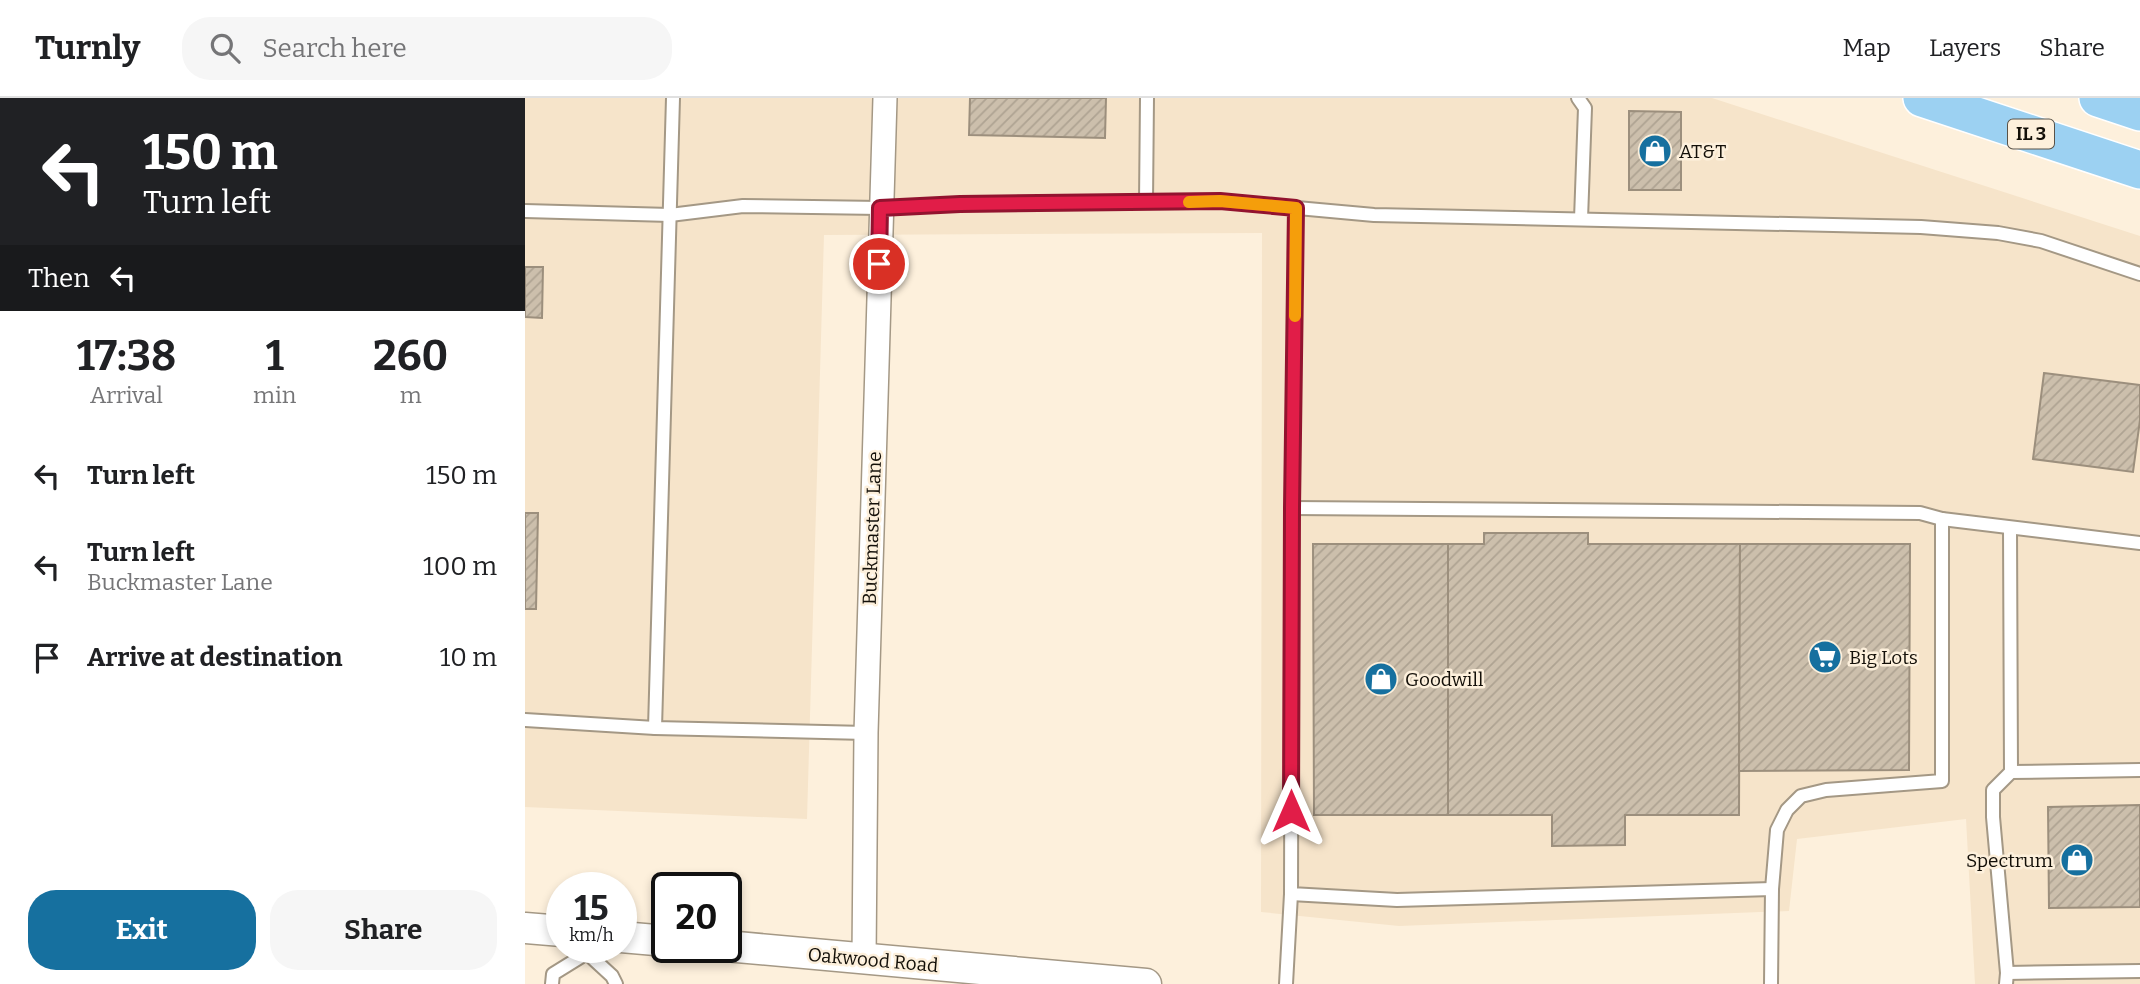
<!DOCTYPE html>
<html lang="en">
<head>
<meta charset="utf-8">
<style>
  body { margin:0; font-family:Bitter,serif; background:#f6f6f6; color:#202124; height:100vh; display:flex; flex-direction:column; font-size:26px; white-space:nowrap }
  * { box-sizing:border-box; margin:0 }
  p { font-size:23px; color:#757577 }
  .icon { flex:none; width:38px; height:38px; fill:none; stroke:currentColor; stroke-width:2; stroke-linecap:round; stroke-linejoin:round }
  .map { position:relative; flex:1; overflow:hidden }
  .panel { display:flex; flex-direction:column; background:#fff; width:525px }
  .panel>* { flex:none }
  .guide { background:#202124; color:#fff; overflow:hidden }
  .speed { position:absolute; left:21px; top:774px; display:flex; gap:14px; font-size:35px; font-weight:700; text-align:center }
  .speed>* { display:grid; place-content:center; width:91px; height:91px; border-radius:50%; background:#fff; box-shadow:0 4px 10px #0003; line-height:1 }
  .speed small { font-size:18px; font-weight:400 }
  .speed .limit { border:4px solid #111; border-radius:10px; background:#fff; color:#111 }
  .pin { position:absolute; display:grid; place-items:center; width:60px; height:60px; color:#fff; margin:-30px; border:4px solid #fff; border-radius:50%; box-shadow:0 2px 7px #0007 }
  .me { position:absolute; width:77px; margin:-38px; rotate:0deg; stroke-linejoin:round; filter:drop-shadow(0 0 5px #0008) }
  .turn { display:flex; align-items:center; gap:24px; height:147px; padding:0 28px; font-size:32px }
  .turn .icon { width:91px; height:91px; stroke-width:2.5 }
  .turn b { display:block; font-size:49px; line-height:60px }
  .then { display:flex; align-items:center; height:66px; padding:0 28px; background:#0003; gap:14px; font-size:26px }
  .eta { display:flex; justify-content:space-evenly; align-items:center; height:119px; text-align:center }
  .eta b { font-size:42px; font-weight:700; line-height:49px }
  .button { display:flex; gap:14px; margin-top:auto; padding:14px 28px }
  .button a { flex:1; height:80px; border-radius:28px; background:#16709f; color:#fff; font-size:28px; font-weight:700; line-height:80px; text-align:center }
  .button a+a { background:#f6f6f6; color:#202124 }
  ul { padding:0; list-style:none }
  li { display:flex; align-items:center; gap:21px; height:91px; padding:0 28px }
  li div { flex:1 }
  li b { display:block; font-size:26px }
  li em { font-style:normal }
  header { display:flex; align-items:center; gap:42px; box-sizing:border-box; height:98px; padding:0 35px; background:#fff; border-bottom:2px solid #e0e0e0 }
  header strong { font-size:33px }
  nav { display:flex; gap:38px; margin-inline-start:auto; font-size:24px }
  .search { width:490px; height:63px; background:#f6f6f6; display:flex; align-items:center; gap:18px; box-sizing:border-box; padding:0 24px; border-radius:28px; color:#757577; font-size:26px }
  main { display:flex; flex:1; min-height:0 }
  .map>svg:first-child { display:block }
  .built { fill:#f6e4ca }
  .building { fill:url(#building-hatch); stroke:#9c8f7d; stroke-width:2 }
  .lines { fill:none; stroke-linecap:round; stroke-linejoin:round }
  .service-casing { stroke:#a49885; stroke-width:16 }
  .minor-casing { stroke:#a49885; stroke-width:26 }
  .tertiary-casing { stroke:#a49885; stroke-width:33 }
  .primary-casing { stroke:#fff; stroke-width:40 }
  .service { stroke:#fff; stroke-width:12 }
  .minor { stroke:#fff; stroke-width:23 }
  .tertiary { stroke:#fff; stroke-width:30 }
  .primary { stroke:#9cd1f2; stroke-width:37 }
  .route-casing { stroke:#92132f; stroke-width:18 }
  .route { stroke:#e11d48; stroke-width:12 }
  .slow { stroke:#f59e0b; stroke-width:12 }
  .labels { text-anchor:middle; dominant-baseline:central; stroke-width:5; stroke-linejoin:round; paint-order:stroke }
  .shield { fill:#fdf0dc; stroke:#595248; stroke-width:2 }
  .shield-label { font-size:18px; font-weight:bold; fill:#130f08 }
  .poi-label { font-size:19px; fill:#130f08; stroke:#fdf0dc; text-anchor:start }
  .street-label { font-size:19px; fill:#130f08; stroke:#fdf0dc }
</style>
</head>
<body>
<header>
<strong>Turnly</strong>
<div class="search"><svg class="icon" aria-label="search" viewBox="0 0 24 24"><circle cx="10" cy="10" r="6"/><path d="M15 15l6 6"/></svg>Search here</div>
<nav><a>Map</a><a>Layers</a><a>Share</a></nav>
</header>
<main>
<section class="panel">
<div class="guide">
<div class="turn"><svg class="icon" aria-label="left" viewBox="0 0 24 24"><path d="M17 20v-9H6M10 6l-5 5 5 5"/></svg><div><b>150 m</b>Turn left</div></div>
<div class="then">Then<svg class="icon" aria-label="left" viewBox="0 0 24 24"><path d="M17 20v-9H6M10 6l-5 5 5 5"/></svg></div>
</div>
<div class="eta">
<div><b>17:38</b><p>Arrival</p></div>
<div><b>1</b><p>min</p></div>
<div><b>260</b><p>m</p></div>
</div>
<ul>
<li><svg class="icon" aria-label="left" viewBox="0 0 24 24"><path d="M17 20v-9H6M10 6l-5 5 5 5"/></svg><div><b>Turn left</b></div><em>150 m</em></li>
<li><svg class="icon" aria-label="left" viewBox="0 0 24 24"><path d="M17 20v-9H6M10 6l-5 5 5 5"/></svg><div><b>Turn left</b><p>Buckmaster Lane</p></div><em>100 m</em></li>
<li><svg class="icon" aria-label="arrive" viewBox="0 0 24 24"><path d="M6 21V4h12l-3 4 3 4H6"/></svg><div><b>Arrive at destination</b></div><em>10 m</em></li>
</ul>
<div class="button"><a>Exit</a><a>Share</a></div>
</section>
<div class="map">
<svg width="1615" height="886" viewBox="0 0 1615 886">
  <defs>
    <pattern id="building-hatch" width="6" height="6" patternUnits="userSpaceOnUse" patternTransform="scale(1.75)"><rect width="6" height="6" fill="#ccbfac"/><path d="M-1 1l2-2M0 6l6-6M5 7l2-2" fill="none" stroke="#aea392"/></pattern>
  </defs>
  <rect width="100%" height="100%" fill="#fdf0dc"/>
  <polygon class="built" points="0,0 1187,0 1615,138 1615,886 1450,886 1441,721 1272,741 1264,813 874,828 736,814 737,135 299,137 282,721 0,709"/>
  <g class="building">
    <polygon points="445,0 581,0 580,40 444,37"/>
    <polygon points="1104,13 1156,14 1156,92 1104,92"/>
    <polygon points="0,169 18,169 17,220 0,219"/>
    <polygon points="1519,275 1615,287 1615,322 1608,374 1508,361"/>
    <polygon points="0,415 13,415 11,511 0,511"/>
    <polygon points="959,435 1063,435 1063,446 1215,446 1214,717 1100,717 1100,747 1027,748 1027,717 923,717 923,446 959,446"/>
    <polygon points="788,446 923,446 923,717 789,717"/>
    <polygon points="1215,446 1385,446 1384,672 1214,673"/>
    <polygon points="1615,707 1615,809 1524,810 1523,709"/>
  </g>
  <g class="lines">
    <defs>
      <g id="service">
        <polyline points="1053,0 1060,10 1056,121"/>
        <polyline points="621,104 622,0"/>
        <polyline points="771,110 767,410 766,796 872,802 1247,791 1246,886"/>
        <polyline points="0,113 145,117 218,108 355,110 435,106 695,103 849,117 1396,129 1473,135 1516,143 1615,176"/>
        <polyline points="767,410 1395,415 1417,421 1615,445"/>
        <polyline points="1485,430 1486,674"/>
        <polyline points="0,622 130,630 341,635"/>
        <polyline points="130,630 148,0"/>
        <polyline points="1247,791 1252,732 1262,712 1276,698 1301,692 1417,683 1417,421"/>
        <polyline points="62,855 87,878 91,886"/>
        <polyline points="1482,875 1615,873"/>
        <polyline points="27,886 28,876 62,855 65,849"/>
        <polyline points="761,886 766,796"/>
        <polyline points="1481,886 1482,875 1468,719 1468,692 1486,674 1615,672"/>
      </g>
      <polyline id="minor" points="339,861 341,635 360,0"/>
      <g id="tertiary">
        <polyline points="0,830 37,833"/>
        <polyline points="96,839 142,843"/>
        <polyline points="201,848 621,886"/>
      </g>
      <g id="primary">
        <polyline points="1397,0 1615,72"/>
        <polyline points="1573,0 1615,14"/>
      </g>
    </defs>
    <use href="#service" class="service-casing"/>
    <use href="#minor" class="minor-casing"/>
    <use href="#tertiary" class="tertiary-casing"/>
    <use href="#primary" class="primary-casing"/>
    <use href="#service" class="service"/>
    <use href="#minor" class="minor"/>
    <use href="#tertiary" class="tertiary"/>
    <use href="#primary" class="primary"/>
  </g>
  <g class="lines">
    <defs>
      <polyline id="route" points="354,166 355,110 435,106 695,103 771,110 767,410 766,713"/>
    </defs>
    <use href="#route" class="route-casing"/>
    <use href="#route" class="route"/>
    <polyline class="slow" points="664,104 695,103 771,110 770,218"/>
  </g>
  <defs>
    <symbol id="shop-disc" viewBox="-11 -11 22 22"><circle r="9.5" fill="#16709f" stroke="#fdf0dc"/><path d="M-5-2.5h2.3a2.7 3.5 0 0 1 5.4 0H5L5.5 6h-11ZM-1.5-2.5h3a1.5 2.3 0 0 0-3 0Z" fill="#fff"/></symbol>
    <symbol id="supermarket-disc" viewBox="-11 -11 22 22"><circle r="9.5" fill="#16709f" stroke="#fdf0dc"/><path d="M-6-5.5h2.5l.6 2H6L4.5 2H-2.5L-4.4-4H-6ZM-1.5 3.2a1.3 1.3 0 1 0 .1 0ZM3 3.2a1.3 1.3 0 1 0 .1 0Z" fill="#fff"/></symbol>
  </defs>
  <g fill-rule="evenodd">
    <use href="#shop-disc" x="1111" y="34" width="38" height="38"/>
    <use href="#supermarket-disc" x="1281" y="540" width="38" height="38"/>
    <use href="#shop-disc" x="837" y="562" width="38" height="38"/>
    <use href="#shop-disc" x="1533" y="743" width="38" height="38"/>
  </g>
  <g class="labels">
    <rect class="shield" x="1483" y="21.5" width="46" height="29" rx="5"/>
    <g class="shield-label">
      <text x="1506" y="36">IL 3</text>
    </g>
    <g class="poi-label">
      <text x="1154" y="53">AT&amp;T</text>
      <text x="1324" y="559">Big Lots</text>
      <text x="880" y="581">Goodwill</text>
      <text x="1528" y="762" text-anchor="end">Spectrum</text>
    </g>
    <g class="street-label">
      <text transform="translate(347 430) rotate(-88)">Buckmaster Lane</text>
      <text transform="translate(348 862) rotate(5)">Oakwood Road</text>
    </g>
  </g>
</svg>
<div class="speed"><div>15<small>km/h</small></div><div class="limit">20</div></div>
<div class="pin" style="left:354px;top:166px;background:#d93025"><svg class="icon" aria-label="arrive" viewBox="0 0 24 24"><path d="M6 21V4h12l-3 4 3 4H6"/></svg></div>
<svg class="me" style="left:766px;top:713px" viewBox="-20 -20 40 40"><path d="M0-17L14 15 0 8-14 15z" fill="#e11d48" stroke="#fff" stroke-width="4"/></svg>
</div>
</main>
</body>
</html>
